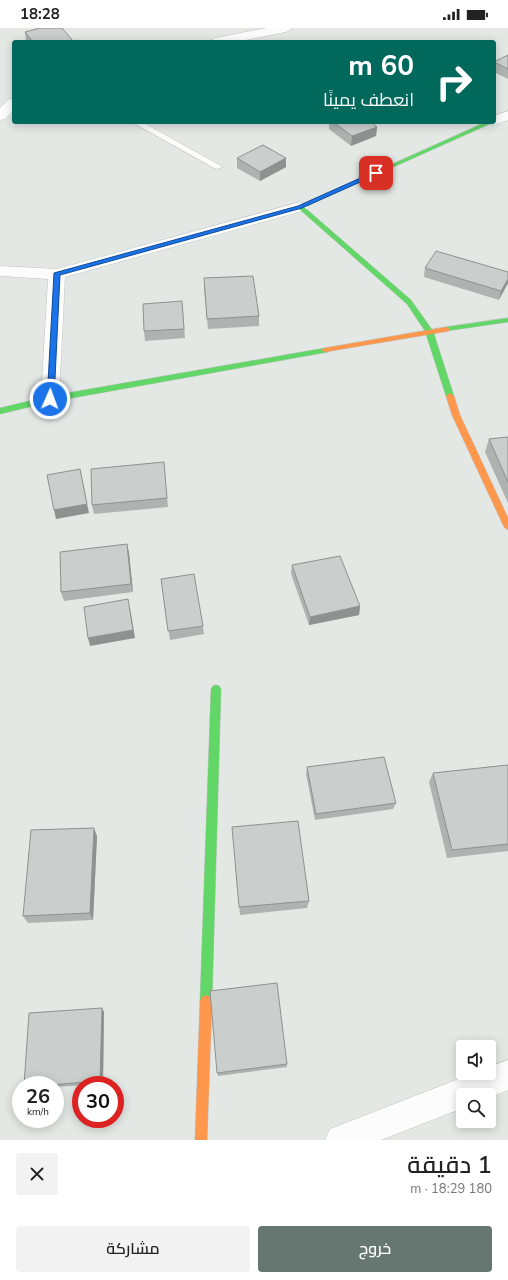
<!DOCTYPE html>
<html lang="ar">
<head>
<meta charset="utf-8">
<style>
  body { margin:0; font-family:"Nunito Sans",Cairo,sans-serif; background:#f2f2f2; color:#222; direction:rtl; height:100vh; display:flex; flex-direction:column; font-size:15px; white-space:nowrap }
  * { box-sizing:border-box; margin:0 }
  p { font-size:13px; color:#767676 }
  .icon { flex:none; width:22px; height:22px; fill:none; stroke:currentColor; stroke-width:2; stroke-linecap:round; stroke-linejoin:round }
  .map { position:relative; height:1112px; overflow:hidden; direction:ltr }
  .sheet { display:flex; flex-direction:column; background:#fff; flex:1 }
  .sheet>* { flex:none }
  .guide { position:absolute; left:12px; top:12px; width:484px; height:84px; border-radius:4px; box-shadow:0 2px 10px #0003; direction:rtl; background:#00695c; color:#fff; overflow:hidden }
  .tools { position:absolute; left:456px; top:1012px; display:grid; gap:8px }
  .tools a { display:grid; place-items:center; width:40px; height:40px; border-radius:4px; background:#fff; box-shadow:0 2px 10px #0003; font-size:20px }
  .speed { position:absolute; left:12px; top:1048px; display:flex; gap:8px; font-size:20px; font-weight:700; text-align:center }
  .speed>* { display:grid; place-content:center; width:52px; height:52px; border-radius:50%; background:#fff; box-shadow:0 2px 10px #0003; line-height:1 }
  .speed small { font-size:10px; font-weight:400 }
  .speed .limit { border:6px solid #d22; background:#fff; color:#111 }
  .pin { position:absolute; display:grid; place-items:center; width:34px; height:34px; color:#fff; margin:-17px; border-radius:8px; box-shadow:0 2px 6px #0006 }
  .me { position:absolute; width:44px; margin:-22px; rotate:2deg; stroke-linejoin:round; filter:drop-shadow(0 0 3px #0008) }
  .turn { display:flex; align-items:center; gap:14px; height:84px; padding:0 16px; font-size:18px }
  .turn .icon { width:52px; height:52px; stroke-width:2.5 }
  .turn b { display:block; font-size:28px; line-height:34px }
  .round { display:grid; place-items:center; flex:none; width:42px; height:42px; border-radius:4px; background:#f2f2f2 }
  .summary { display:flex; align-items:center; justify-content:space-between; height:68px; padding:0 16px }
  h1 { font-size:24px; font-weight:600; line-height:30px }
  .primary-button { display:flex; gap:8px; margin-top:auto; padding:8px 16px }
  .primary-button a { flex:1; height:46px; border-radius:4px; background:#667670; color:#fff; font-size:16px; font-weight:600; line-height:46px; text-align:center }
  .primary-button a+a { background:#f2f2f2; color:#222 }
  .status { display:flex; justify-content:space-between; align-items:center; height:28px; padding:0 20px; background:#fff; direction:ltr }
  .status svg { height:11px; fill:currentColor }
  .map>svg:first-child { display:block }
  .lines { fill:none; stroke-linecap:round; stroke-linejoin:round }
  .lane-casing { stroke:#c0c5c2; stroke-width:1 }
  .street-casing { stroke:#c0c5c2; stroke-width:1 }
  .fast-casing { stroke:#bfc5c2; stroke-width:1 }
  .slow-casing { stroke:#bfc5c2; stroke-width:1 }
  .lane { fill:#fbfcfb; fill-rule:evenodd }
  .street { fill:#fbfcfb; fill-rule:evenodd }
  .fast { fill:#63d668; fill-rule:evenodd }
  .slow { fill:#ff974d; fill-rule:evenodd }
  .wall { fill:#aeb2b0 }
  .shaded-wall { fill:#8d9190 }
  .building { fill:#cacfcd; stroke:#8d9190 }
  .route { fill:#1a73e8; stroke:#114b97 }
</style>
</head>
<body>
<div class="status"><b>18:28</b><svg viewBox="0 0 49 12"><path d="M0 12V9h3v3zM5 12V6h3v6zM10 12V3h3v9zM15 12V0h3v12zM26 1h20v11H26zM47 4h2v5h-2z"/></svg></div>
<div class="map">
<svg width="508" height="1112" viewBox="0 0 508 1112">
  <rect width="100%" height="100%" fill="#e3e8e5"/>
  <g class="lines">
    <defs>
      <polygon id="lane" points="132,94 142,94 223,139 216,141"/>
      <g id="street">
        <polygon points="267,0 292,0 286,4 235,14 209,14 215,10"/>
        <polygon points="14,70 14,82 5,91 0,92 0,80 9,71"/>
        <polygon points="508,83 508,92 494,97 488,94 494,94 494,88"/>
        <polygon points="300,174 306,176 308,179 306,182 65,249 59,371 57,376 50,378 43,376 41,371 48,251 0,248 0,238 57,241"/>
        <polygon points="508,1032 508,1062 489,1070 489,1067 463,1067 463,1080 381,1112 325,1112 330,1101 474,1045 489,1045 489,1039"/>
      </g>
      <g id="fast">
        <polygon points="486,94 494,94 304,179 411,272 433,303 454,368 450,371 446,368 425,303 407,276 297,179"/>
        <polygon points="508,290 508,294 446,303 442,301 446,299"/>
        <polygon points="325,320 328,320 328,324 50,374 0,386 0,380 50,368"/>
        <polygon points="216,657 219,658 221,661 212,973 210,977 206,979 202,977 200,973 211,661 213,658"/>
      </g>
      <g id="slow">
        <polygon points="446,299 450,301 449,303 325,324 321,322 325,320"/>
        <polygon points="450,365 454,368 460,387 508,490 508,502 504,499 452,387 446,368"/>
        <polygon points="206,967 210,969 212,973 207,1112 195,1112 200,973 202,969"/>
      </g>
    </defs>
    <use href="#lane" class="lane-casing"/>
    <use href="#street" class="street-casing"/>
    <use href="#fast" class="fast-casing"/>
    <use href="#slow" class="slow-casing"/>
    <use href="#lane" class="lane"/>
    <use href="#street" class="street"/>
    <use href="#fast" class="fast"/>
    <use href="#slow" class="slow"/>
  </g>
  <g class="wall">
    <polygon points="25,4 73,13 73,14 28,14 26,13"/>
    <polygon points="508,27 508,51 494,44 494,34"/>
    <polygon points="329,94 371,94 377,99 376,108 351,118 329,101"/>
    <polygon points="237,130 286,130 286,139 260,153 237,140"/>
    <polygon points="425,240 508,244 499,272 424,249"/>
    <polygon points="204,260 259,288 259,298 208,301"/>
    <polygon points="182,273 185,310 145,313 144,303"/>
    <polygon points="508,409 508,475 485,424 489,411"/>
    <polygon points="164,434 168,479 94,486 92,477"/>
    <polygon points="127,516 129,525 133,564 64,573 61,564"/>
    <polygon points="292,537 360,578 359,587 309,597 291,546"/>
    <polygon points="161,551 203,598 204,606 170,612"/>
    <polygon points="508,737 508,823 447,830 429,754 433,745"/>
    <polygon points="307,739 396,775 393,781 315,792 306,746"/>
    <polygon points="233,807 309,873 307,880 240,887"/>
    <polygon points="97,808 93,892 28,895 23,888"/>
    <polygon points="104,984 103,1056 55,1059 55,1057 24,1057"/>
    <polygon points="287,1036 287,1039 218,1048 217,1045"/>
  </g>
  <g class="shaded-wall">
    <polygon points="155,94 160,94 155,96"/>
    <polygon points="377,99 376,108 351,118 352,108"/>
    <polygon points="286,130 286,139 260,153 260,144"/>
    <polygon points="508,251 508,255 499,272 501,263"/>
    <polygon points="80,441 89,485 56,491 54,482"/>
    <polygon points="127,516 129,525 133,564 131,556"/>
    <polygon points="360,578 359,587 309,597 310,589"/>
    <polygon points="130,580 135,610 90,618 88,610"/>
    <polygon points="94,800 97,808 93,892 90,885"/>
    <polygon points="102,980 104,984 103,1056 100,1053"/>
  </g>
  <g class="building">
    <polygon points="40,0 62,0 73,13 68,14 33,14 25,4"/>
    <polygon points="508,27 508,41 494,34"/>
    <polygon points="333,94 371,94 377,99 352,108"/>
    <polygon points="263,117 286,130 260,144 237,130"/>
    <polygon points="436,223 508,244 508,251 501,263 425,240"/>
    <polygon points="253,248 259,288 207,291 204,250"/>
    <polygon points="182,273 184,301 144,303 143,276"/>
    <polygon points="508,409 508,454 489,411"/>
    <polygon points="164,434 167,470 92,477 91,441"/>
    <polygon points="80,441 87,476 54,482 47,447"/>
    <polygon points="127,516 131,556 61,564 60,524"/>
    <polygon points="340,528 360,578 310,589 292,537"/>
    <polygon points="194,546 203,598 168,603 161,551"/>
    <polygon points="128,571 133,602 88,610 84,579"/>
    <polygon points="384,729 396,775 316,786 307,739"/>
    <polygon points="508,737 508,816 452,822 433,745"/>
    <polygon points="298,793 309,873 239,879 232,799"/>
    <polygon points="94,800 90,885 23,888 31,802"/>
    <polygon points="277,955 287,1036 217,1045 210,963"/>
    <polygon points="102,980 100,1053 50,1057 24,1057 29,985"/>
  </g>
  <polygon class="route" points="376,143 378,144 378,146 302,180 60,247 54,371 53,373 47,373 54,245 298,178"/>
</svg>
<div class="tools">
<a><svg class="icon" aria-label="sound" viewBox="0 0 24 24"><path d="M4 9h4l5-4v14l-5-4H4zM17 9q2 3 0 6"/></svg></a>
<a><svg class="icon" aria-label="search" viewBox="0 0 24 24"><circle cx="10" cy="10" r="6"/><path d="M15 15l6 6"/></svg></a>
</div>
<div class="speed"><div>26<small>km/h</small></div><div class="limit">30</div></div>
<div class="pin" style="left:376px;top:145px;background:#d93025"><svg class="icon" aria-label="arrive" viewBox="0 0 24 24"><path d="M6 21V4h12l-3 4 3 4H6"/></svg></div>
<svg class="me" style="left:50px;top:371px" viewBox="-20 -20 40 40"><circle r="17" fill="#1a73e8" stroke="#fff" stroke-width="3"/><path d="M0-11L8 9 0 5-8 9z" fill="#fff"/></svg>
<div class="guide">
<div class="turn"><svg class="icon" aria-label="right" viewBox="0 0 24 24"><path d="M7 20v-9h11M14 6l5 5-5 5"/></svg><div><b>60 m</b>انعطف يمينًا</div></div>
</div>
</div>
<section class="sheet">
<div class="summary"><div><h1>1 دقيقة</h1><p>180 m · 18:29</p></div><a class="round"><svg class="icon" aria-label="close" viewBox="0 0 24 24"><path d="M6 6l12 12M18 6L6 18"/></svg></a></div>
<div class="primary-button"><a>خروج</a><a>مشاركة</a></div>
</section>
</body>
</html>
